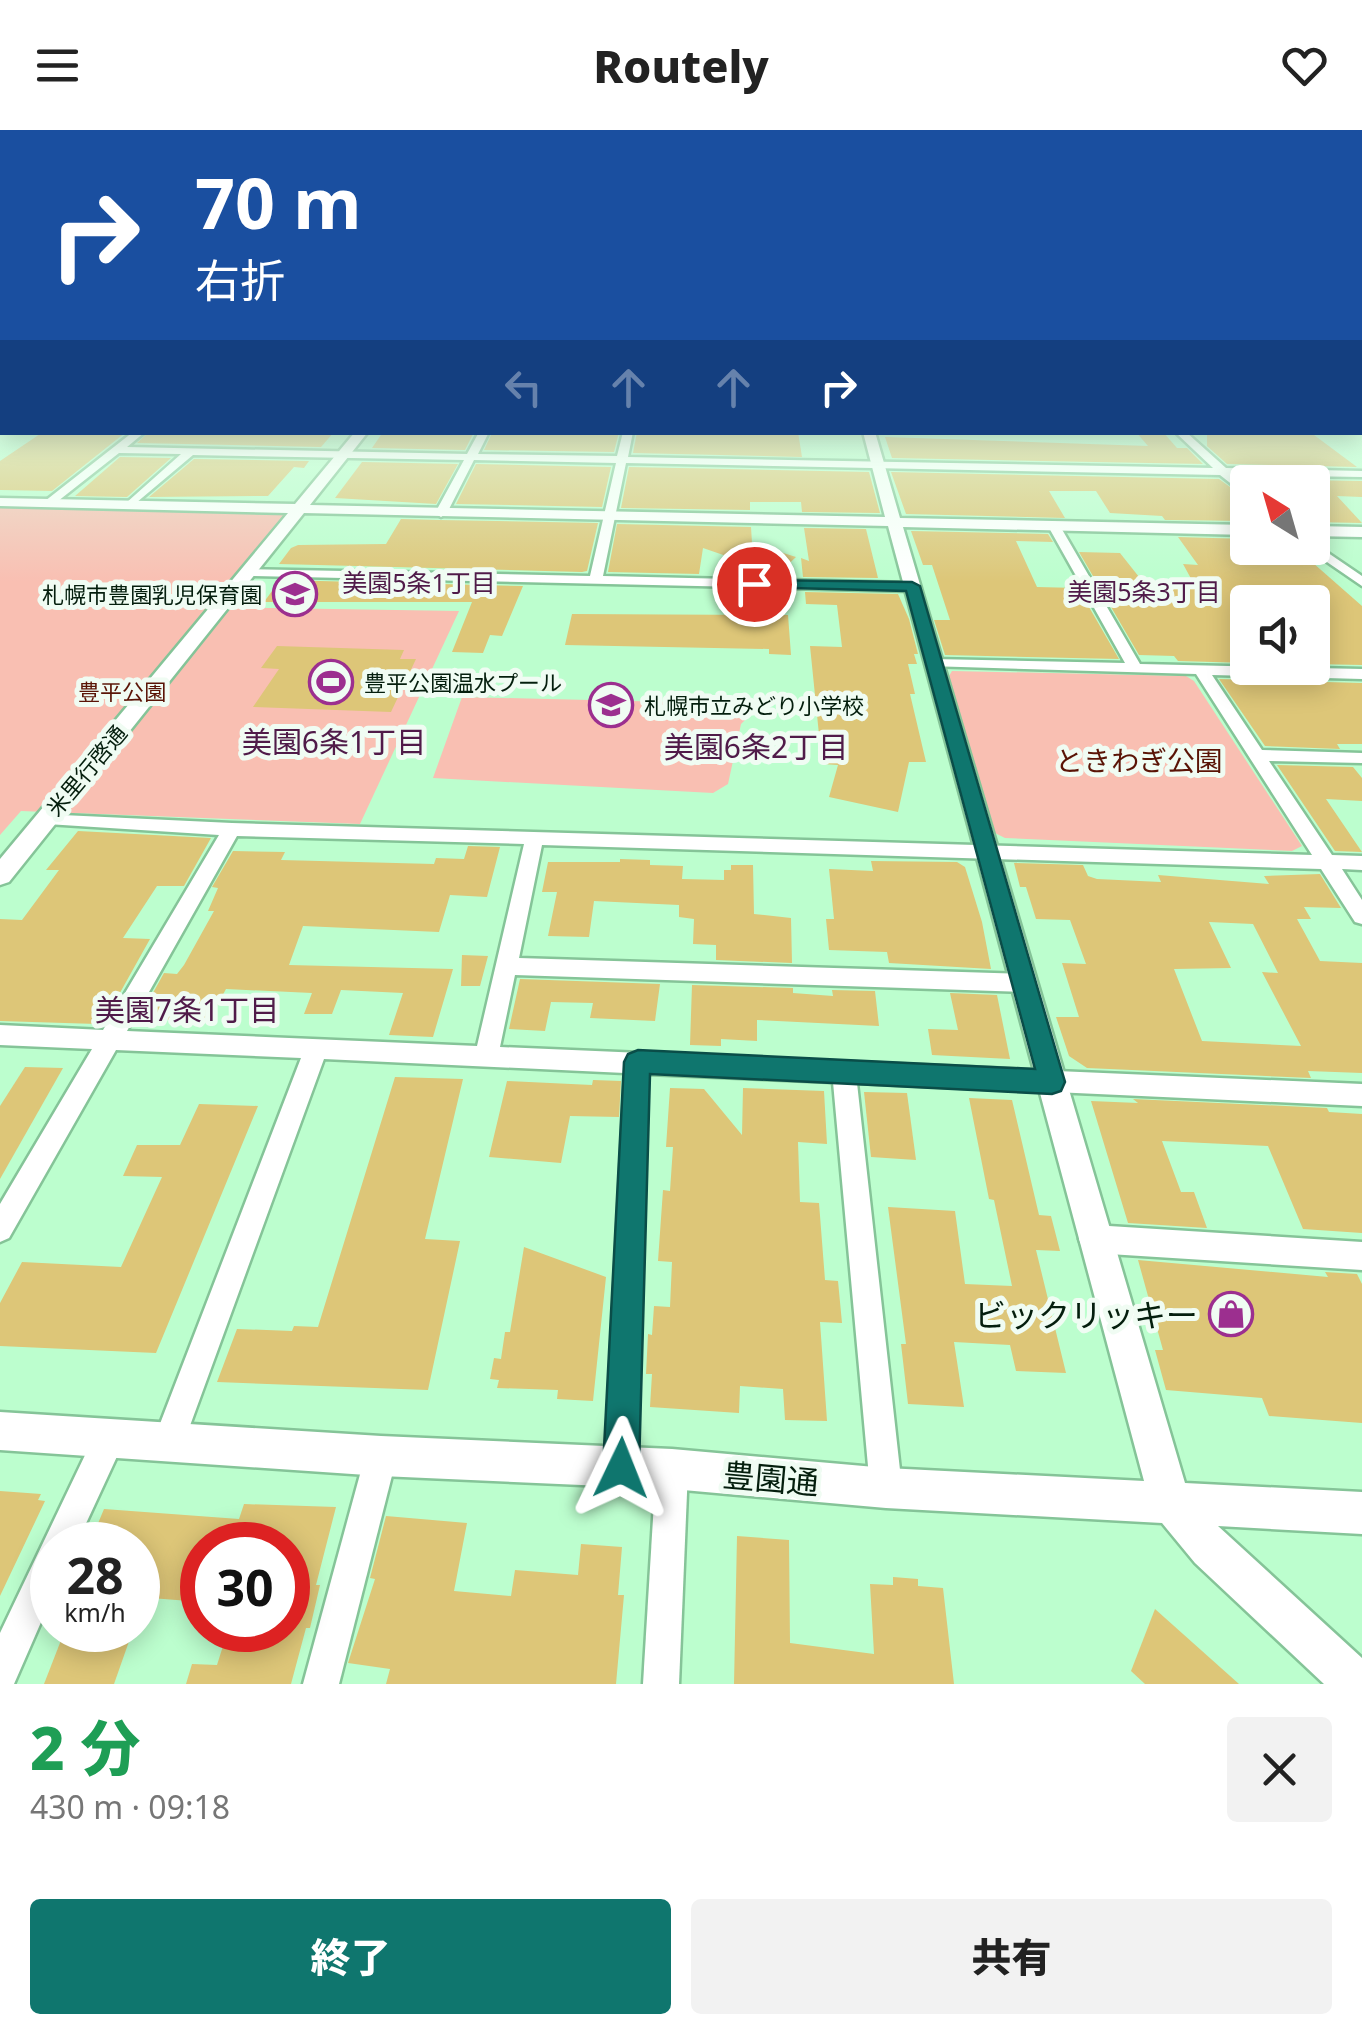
<!DOCTYPE html>
<html lang="ja">
<head>
<meta charset="utf-8">
<style>
  body { margin:0; font-family:"Noto Sans","Noto Sans JP",sans-serif; background:#f2f2f2; color:#222; height:100vh; display:flex; flex-direction:column; font-size:38px; white-space:nowrap }
  * { box-sizing:border-box; margin:0 }
  p { font-size:32px; color:#767676 }
  .icon { flex:none; width:55px; height:55px; fill:none; stroke:currentColor; stroke-width:2; stroke-linecap:round; stroke-linejoin:round }
  .map { position:relative; height:1554px; overflow:hidden }
  .sheet { display:flex; flex-direction:column; background:#fff; flex:1 }
  .sheet>* { flex:none }
  .hud { position:absolute; left:0px; top:0px; width:1362px; height:305px; box-shadow:0 5px 25px #0003; background:#1a4fa0; color:#fff; overflow:hidden }
  .needle { width:65px; rotate:323deg }
  .buttons { position:absolute; left:1230px; top:335px; display:grid; gap:20px }
  .buttons a { display:grid; place-items:center; width:100px; height:100px; border-radius:10px; background:#fff; box-shadow:0 5px 25px #0003; font-size:50px }
  .speed { position:absolute; left:30px; top:1392px; display:flex; gap:20px; font-size:50px; font-weight:700; text-align:center }
  .speed>* { display:grid; place-content:center; width:130px; height:130px; border-radius:50%; background:#fff; box-shadow:0 5px 25px #0003; line-height:1 }
  .speed small { font-size:25px; font-weight:400 }
  .speed .limit { border:15px solid #d22; background:#fff; color:#111 }
  .pin { position:absolute; display:grid; place-items:center; width:85px; height:85px; color:#fff; margin:-42px; border:5px solid #fff; border-radius:50%; box-shadow:0 2px 10px #0007 }
  .me { position:absolute; width:110px; margin:-55px; rotate:2deg; stroke-linejoin:round; filter:drop-shadow(0 0 8px #0008) }
  .turn { display:flex; align-items:center; gap:35px; height:210px; padding:0 30px; font-size:45px }
  .turn .icon { width:130px; height:130px; stroke-width:2.5 }
  .turn b { display:block; font-size:70px; line-height:85px }
  .lanes { display:flex; align-items:center; height:95px; padding:0 30px; background:#0003; justify-content:center; gap:50px; direction:ltr }
  .lanes .off { opacity:.35 }
  .round { display:grid; place-items:center; flex:none; width:105px; height:105px; border-radius:10px; background:#f2f2f2 }
  .head { display:flex; align-items:center; justify-content:space-between; height:170px; padding:0 30px }
  h1 { font-size:60px; font-weight:800; line-height:75px; color:#1e9e55 }
  .primary-button { display:flex; gap:20px; margin-top:auto; padding:20px 30px }
  .primary-button a { flex:1; height:115px; border-radius:10px; background:#0f766e; color:#fff; font-size:40px; font-weight:800; line-height:115px; text-align:center }
  .primary-button a+a { background:#f2f2f2; color:#222 }
  header { display:flex; justify-content:space-between; align-items:center; height:130px; padding:0 30px; background:#fff; font-size:45px; font-weight:800 }
  .map>svg:first-child { display:block }
  .green { fill:#f9bfb2 }
  .building { fill:#ddc678; fill-rule:evenodd }
  .lines { fill:none; stroke-linecap:round; stroke-linejoin:round }
  .minor-casing { stroke:#85c498; stroke-width:5 }
  .tertiary-casing { stroke:#85c498; stroke-width:5 }
  .trunk-casing { stroke:#85c498; stroke-width:5 }
  .minor { fill:#fff; fill-rule:evenodd }
  .tertiary { fill:#fff; fill-rule:evenodd }
  .trunk { fill:#fff; fill-rule:evenodd }
  .route { fill:#0f766e; stroke:#0a4d48; stroke-width:2.5 }
  .labels { text-anchor:middle; dominant-baseline:central; stroke-width:10; stroke-linejoin:round; paint-order:stroke }
  .far-poi-label { font-size:22px; fill:#041e0d; stroke:#f0fcf3; text-anchor:start }
  .far-park-label { font-size:22px; fill:#5a1406; stroke:#f0fcf3 }
  .far-street-label { font-size:22px; fill:#041e0d; stroke:#f0fcf3 }
  .far-neighbourhood-label { font-size:25px; fill:#501b49; stroke:#f0fcf3 }
  .park-label { font-size:28px; fill:#5a1406; stroke:#f0fcf3 }
  .neighbourhood-label { font-size:30px; fill:#501b49; stroke:#f0fcf3 }
  .near-poi-label { font-size:32px; fill:#041e0d; stroke:#f0fcf3; text-anchor:end }
  .near-street-label { font-size:32px; fill:#041e0d; stroke:#f0fcf3 }
</style>
</head>
<body>
<header><svg class="icon" aria-label="menu" viewBox="0 0 24 24"><path d="M4 6h16M4 12h16M4 18h16"/></svg>Routely<svg class="icon" aria-label="heart" viewBox="0 0 24 24"><path d="M12 20l-8-8c-3-5 5-10 8-4 3-6 11-1 8 4z"/></svg></header>
<div class="map">
<svg width="1362" height="1554" viewBox="0 0 1362 1554">
  <rect width="100%" height="100%" fill="#bcfece"/>
  <g class="green">
    <polygon points="0,375 289,383 214,477 459,481 360,694 21,681 0,705"/>
    <polygon points="952,541 1186,546 1194,551 1302,716 1292,721 1005,708 993,702 946,551"/>
    <polygon points="462,567 753,574 755,580 741,594 728,654 713,663 433,648"/>
  </g>
  <g class="building">
    <polygon points="43,302 126,302 52,361 0,360 0,331"/>
    <polygon points="149,302 334,302 321,317 137,313"/>
    <polygon points="383,302 474,302 465,320 372,318"/>
    <polygon points="550,302 619,302 614,322 484,320 492,303"/>
    <polygon points="637,302 798,302 802,327 633,323"/>
    <polygon points="1136,302 1163,302 1177,318 1187,318 1203,334 892,328 885,307 1148,316"/>
    <polygon points="1207,302 1310,302 1357,337 1227,334 1207,316"/>
    <polygon points="120,327 171,328 127,367 75,366"/>
    <polygon points="194,329 309,331 304,338 294,337 268,366 149,367"/>
    <polygon points="362,332 458,334 436,374 335,368"/>
    <polygon points="476,334 611,337 602,377 456,374"/>
    <polygon points="629,337 869,342 880,383 802,382 801,372 750,372 750,380 621,378"/>
    <polygon points="891,342 1219,349 1248,370 1248,391 1165,390 1162,386 1110,383 1096,361 1049,361 1065,388 906,384"/>
    <polygon points="1243,349 1362,351 1362,367 1337,366 1362,393 1312,392 1312,352 1248,353"/>
    <polygon points="401,389 439,390 598,393 587,441 582,442 279,434 291,418 298,415 386,414"/>
    <polygon points="617,394 751,397 752,413 796,427 779,443 773,442 703,418 699,444 608,442"/>
    <polygon points="804,398 866,399 878,448 803,447 801,428 809,431"/>
    <polygon points="911,401 1048,404 1053,412 1016,411 1037,457 1078,458 1119,529 945,525 934,490 950,490 932,435 923,435"/>
    <polygon points="1178,407 1248,409 1248,418 1296,418 1362,476 1362,535 1312,534 1312,472 1291,470 1248,470 1248,533 1178,531 1174,526 1139,525 1079,422 1120,423 1143,452 1194,454 1183,434 1198,435"/>
    <polygon points="280,450 523,456 502,506 490,505 483,523 452,522 472,472 264,472"/>
    <polygon points="805,462 898,464 909,489 918,524 914,524 917,534 908,534 915,564 910,564 926,632 909,632 898,682 829,667 838,635 822,634 810,516 842,517 837,475 806,474"/>
    <polygon points="572,484 788,485 791,525 769,524 769,519 565,515"/>
    <polygon points="277,516 404,520 400,529 416,529 391,582 253,577 279,539 261,538"/>
    <polygon points="1219,549 1362,553 1362,614 1337,614 1340,619 1265,616"/>
    <polygon points="1277,635 1353,637 1362,648 1362,671 1326,669 1362,722 1335,721"/>
    <polygon points="78,701 211,708 184,756 157,756 123,808 150,809 107,886 103,886 97,894 0,891 0,789 22,790 59,740 46,740"/>
    <polygon points="468,716 500,717 487,767 450,765 439,802 303,796 289,835 453,839 433,907 389,905 403,863 341,860 332,884 304,884 312,863 226,859 213,883 208,883 203,892 139,888 164,843 177,844 184,835 214,781 208,781 218,758 212,757 233,721 285,722 281,730 434,734 436,728 464,729"/>
    <polygon points="620,729 650,730 650,735 683,736 682,749 724,750 724,740 731,740 731,735 753,735 754,784 791,788 792,833 716,830 716,815 693,814 694,789 679,787 679,775 594,771 589,807 548,806 557,762 542,762 548,732 620,732"/>
    <polygon points="871,731 957,732 965,737 982,792 991,839 889,833 887,822 829,820 826,789 834,789 829,739 873,741"/>
    <path d="M1014,733L1083,735L1088,746L1097,749L1161,752L1158,745L1269,754L1264,746L1320,744L1341,778L1304,777L1311,789H1297L1320,831L1362,833V943L1308,941L1311,948L1087,938L1069,926L1056,887H1079L1062,833L1086,834L1070,790L1036,789L1026,757H1020ZM1209,792L1253,794L1278,843L1262,842L1301,916L1202,911L1174,839L1231,838Z"/>
    <polygon points="462,825 488,826 480,856 461,856"/>
    <polygon points="520,849 660,854 655,891 590,888 593,873 551,872 545,901 509,899"/>
    <polygon points="692,855 793,858 793,863 833,866 832,860 875,861 879,896 757,890 757,911 721,909 721,916 690,915"/>
    <polygon points="950,863 997,865 1010,929 932,925 928,899 958,900"/>
    <polygon points="25,937 63,938 0,1049 0,976"/>
    <polygon points="395,947 463,949 425,1109 460,1111 428,1260 217,1252 237,1199 292,1201 294,1196 318,1197"/>
    <polygon points="593,950 621,951 619,987 570,986 561,1033 489,1027 507,951 592,955"/>
    <polygon points="670,958 704,959 742,1005 743,958 824,961 827,1014 798,1012 800,1072 819,1073 825,1150 838,1151 842,1193 820,1192 827,1291 785,1290 783,1259 740,1256 739,1283 650,1277 652,1244 646,1244 648,1204 652,1205 654,1176 670,1177 672,1132 658,1131 663,1060 670,1061 673,1017 666,1017"/>
    <polygon points="864,962 907,963 916,1030 871,1027"/>
    <polygon points="969,968 1012,970 1039,1085 1051,1086 1060,1121 1036,1120 1066,1243 1016,1241 1010,1215 954,1212 964,1277 908,1274 901,1214 906,1214 888,1077 955,1081 965,1154 1012,1156 994,1070 989,1069"/>
    <polygon points="1133,969 1327,978 1329,982 1362,984 1362,1103 1303,1099 1268,1016 1162,1011 1181,1062 1194,1062 1207,1098 1128,1093 1091,971 1138,973"/>
    <polygon points="199,974 258,976 156,1223 0,1216 0,1173 22,1132 121,1137 162,1047 123,1046 137,1015 180,1015"/>
    <polygon points="524,1117 606,1147 593,1271 557,1269 558,1260 497,1258 499,1250 490,1249 494,1228 501,1229 505,1202 510,1202"/>
    <polygon points="1138,1130 1328,1147 1325,1142 1357,1144 1362,1154 1362,1293 1269,1286 1262,1268 1166,1260 1155,1220 1163,1220"/>
    <polygon points="0,1361 41,1364 38,1370 45,1371 0,1466"/>
    <polygon points="244,1374 336,1377 316,1455 320,1455 310,1498 306,1498 291,1554 186,1554 192,1534 217,1535 228,1500 288,1500 288,1415 202,1415 202,1472 138,1467 138,1415 89,1415 104,1379 239,1389"/>
    <polygon points="386,1386 467,1393 454,1461 511,1466 515,1440 578,1445 581,1414 622,1417 618,1465 624,1465 616,1554 386,1554 390,1539 348,1533 375,1449 370,1448"/>
    <polygon points="737,1406 789,1410 790,1513 874,1524 870,1454 893,1455 893,1447 918,1449 918,1456 943,1458 954,1554 734,1554"/>
    <polygon points="1155,1479 1239,1554 1145,1554 1131,1541"/>
    <polygon points="65,1500 133,1500 114,1554 44,1554"/>
  </g>
  <g class="lines">
    <defs>
      <g id="minor">
        <polygon points="2,270 2,276 0,277 0,271"/>
        <polygon points="1360,287 1362,288 1362,295 1360,294"/>
        <rect x="0" y="292" width="2" height="6"/>
        <polygon points="133,302 145,302 127,317 467,324 479,302 489,302 478,324 617,326 623,302 633,302 628,327 1213,338 1175,302 1186,302 1226,338 1362,341 1362,347 1233,345 1248,358 1248,367 1220,345 626,333 603,446 913,453 920,457 913,461 251,446 245,442 246,439 590,446 616,333 474,330 447,383 441,387 435,383 464,330 193,325 130,378 124,375 126,373 181,324 119,323 53,375 45,375 45,371"/>
        <path d="M1054,392L1060,396L1140,534L1362,539V549L1212,545L1262,620L1362,623V633L1269,631L1332,725L1362,726V740L1342,739L1362,770V794L1355,792L1321,739L542,715L519,828L1024,844L1032,847L1035,853L1032,859L1024,862L515,845L500,917L1362,954V976L857,953L902,1358L897,1369L886,1374L875,1369L870,1358L833,952L648,944L637,1338L632,1349L621,1354L610,1349L605,1338L625,943L324,929L180,1323L169,1328L158,1323L153,1312L301,928L116,920L9,1108L0,1112V1074L92,919L0,915V895L103,900L219,705L47,694L38,688L41,684L232,693L1312,725L1196,544L928,536L926,533L933,529L1125,533L1048,396ZM237,706L524,714L477,916L127,901Z"/>
        <polygon points="1312,412 1362,446 1362,456 1308,419 1312,418"/>
        <polygon points="1093,1095 1362,1112 1362,1140 1093,1123 1083,1119 1079,1109 1083,1099"/>
        <polygon points="109,1293 120,1298 125,1309 120,1320 76,1415 52,1415 52,1467 14,1554 0,1554 0,1503 98,1298"/>
        <polygon points="381,1310 392,1315 397,1326 339,1554 303,1554 365,1326 370,1315"/>
        <polygon points="672,1323 683,1328 688,1339 679,1554 643,1554 656,1339 661,1328"/>
      </g>
      <g id="tertiary">
        <polygon points="355,302 368,302 310,375 885,387 863,302 875,302 900,388 1248,395 1248,405 903,397 1185,1353 1362,1362 1362,1404 1218,1396 1362,1528 1362,1554 1324,1554 1195,1433 1162,1393 886,1378 672,1359 381,1346 0,1320 0,1282 381,1306 672,1319 886,1338 1144,1351 888,396 304,383 9,752 0,755 0,729 288,383 0,376 0,368 295,374"/>
        <polygon points="1312,396 1362,397 1362,407 1312,406"/>
      </g>
      <rect id="trunk" x="1360" y="246" width="2" height="10"/>
    </defs>
    <use href="#minor" class="minor-casing"/>
    <use href="#tertiary" class="tertiary-casing"/>
    <use href="#trunk" class="trunk-casing"/>
    <use href="#minor" class="minor"/>
    <use href="#tertiary" class="tertiary"/>
    <use href="#trunk" class="trunk"/>
  </g>
  <linearGradient id="sky" x2="0" y2="1"><stop stop-color="#74b1bd"/><stop offset="0.52" stop-color="#e1ffe9"/><stop offset="1" stop-color="#e1ffe9" stop-opacity="0"/></linearGradient>
  <rect width="1362" height="452" fill="url(#sky)"/>
  <polygon class="route" points="754,450 912,452 920,456 1065,952 1061,961 1052,964 650,944 639,1338 634,1351 621,1356 608,1351 603,1338 624,932 628,924 638,920 1035,939 906,461 748,457 746,454"/>
  <defs>
    <symbol id="school-ring" viewBox="-11 -11 22 22"><circle r="9.5" fill="#f0fcf3" stroke="#9c2f8f" stroke-width="1.5"/><path d="M0-5L7-2L0 1L-7-2ZM-4 1L0 2.5L4 1V4Q0 6-4 4Z" fill="#9c2f8f"/></symbol>
    <symbol id="stadium-ring" viewBox="-11 -11 22 22"><circle r="9.5" fill="#f0fcf3" stroke="#9c2f8f" stroke-width="1.5"/><path d="M0-5a6.5 5 0 1 0 0 10a6.5 5 0 1 0 0-10ZM-3.5-1.8h7v3.6h-7Z" fill="#9c2f8f"/></symbol>
    <symbol id="shop-ring" viewBox="-11 -11 22 22"><circle r="9.5" fill="#f0fcf3" stroke="#9c2f8f" stroke-width="1.5"/><path d="M-5-2.5h2.3a2.7 3.5 0 0 1 5.4 0H5L5.5 6h-11ZM-1.5-2.5h3a1.5 2.3 0 0 0-3 0Z" fill="#9c2f8f"/></symbol>
  </defs>
  <g fill-rule="evenodd">
    <use href="#school-ring" x="270" y="439" width="50" height="50"/>
    <use href="#stadium-ring" x="306" y="527" width="50" height="50"/>
    <use href="#school-ring" x="586" y="550" width="50" height="50"/>
    <use href="#shop-ring" x="1206" y="1159" width="50" height="50"/>
  </g>
  <g class="labels">
    <g class="far-poi-label">
      <text x="262" y="464" text-anchor="end">札幌市豊園乳児保育園</text>
      <text x="364" y="552">豊平公園温水プール</text>
      <text x="644" y="575">札幌市立みどり小学校</text>
    </g>
    <g class="far-park-label">
      <text x="122" y="561">豊平公園</text>
    </g>
    <g class="far-street-label">
      <text transform="translate(86 640) rotate(-50)">米里行啓通</text>
    </g>
    <g class="far-neighbourhood-label">
      <text x="419" y="452">美園5条1丁目</text>
      <text x="1144" y="461">美園5条3丁目</text>
    </g>
    <g class="park-label">
      <text x="1139" y="630">ときわぎ公園</text>
    </g>
    <g class="neighbourhood-label">
      <text x="334" y="611">美園6条1丁目</text>
      <text x="756" y="616">美園6条2丁目</text>
      <text x="187" y="879">美園7条1丁目</text>
    </g>
    <g class="near-poi-label">
      <text x="1198" y="1184">ビックリッキー</text>
    </g>
    <g class="near-street-label">
      <text transform="translate(771 1348) rotate(5)">豊園通</text>
    </g>
  </g>
</svg>
<div class="buttons">
<a><svg class="needle" viewBox="-14 -14 28 28"><path d="M0-13l5 13h-10z" fill="#e53935"/><path d="M0 13l5-13h-10z" fill="#767676"/></svg></a>
<a><svg class="icon" aria-label="sound" viewBox="0 0 24 24"><path d="M4 9h4l5-4v14l-5-4H4zM17 9q2 3 0 6"/></svg></a>
</div>
<div class="speed"><div>28<small>km/h</small></div><div class="limit">30</div></div>
<div class="pin" style="left:754px;top:454px;background:#d93025"><svg class="icon" aria-label="arrive" viewBox="0 0 24 24"><path d="M6 21V4h12l-3 4 3 4H6"/></svg></div>
<svg class="me" style="left:621px;top:1338px" viewBox="-20 -20 40 40"><path d="M0-17L14 15 0 8-14 15z" fill="#0f766e" stroke="#fff" stroke-width="4"/></svg>
<div class="hud">
<div class="turn"><svg class="icon" aria-label="right" viewBox="0 0 24 24"><path d="M7 20v-9h11M14 6l5 5-5 5"/></svg><div><b>70 m</b>右折</div></div>
<div class="lanes"><svg class="icon off" aria-label="left" viewBox="0 0 24 24"><path d="M17 20v-9H6M10 6l-5 5 5 5"/></svg><svg class="icon off" aria-label="ahead" viewBox="0 0 24 24"><path d="M12 20V5M6 11l6-6 6 6"/></svg><svg class="icon off" aria-label="ahead" viewBox="0 0 24 24"><path d="M12 20V5M6 11l6-6 6 6"/></svg><svg class="icon" aria-label="right" viewBox="0 0 24 24"><path d="M7 20v-9h11M14 6l5 5-5 5"/></svg></div>
</div>
</div>
<section class="sheet">
<div class="head"><div><h1>2 分</h1><p>430 m · 09:18</p></div><a class="round"><svg class="icon" aria-label="close" viewBox="0 0 24 24"><path d="M6 6l12 12M18 6L6 18"/></svg></a></div>
<div class="primary-button"><a>終了</a><a>共有</a></div>
</section>
</body>
</html>
